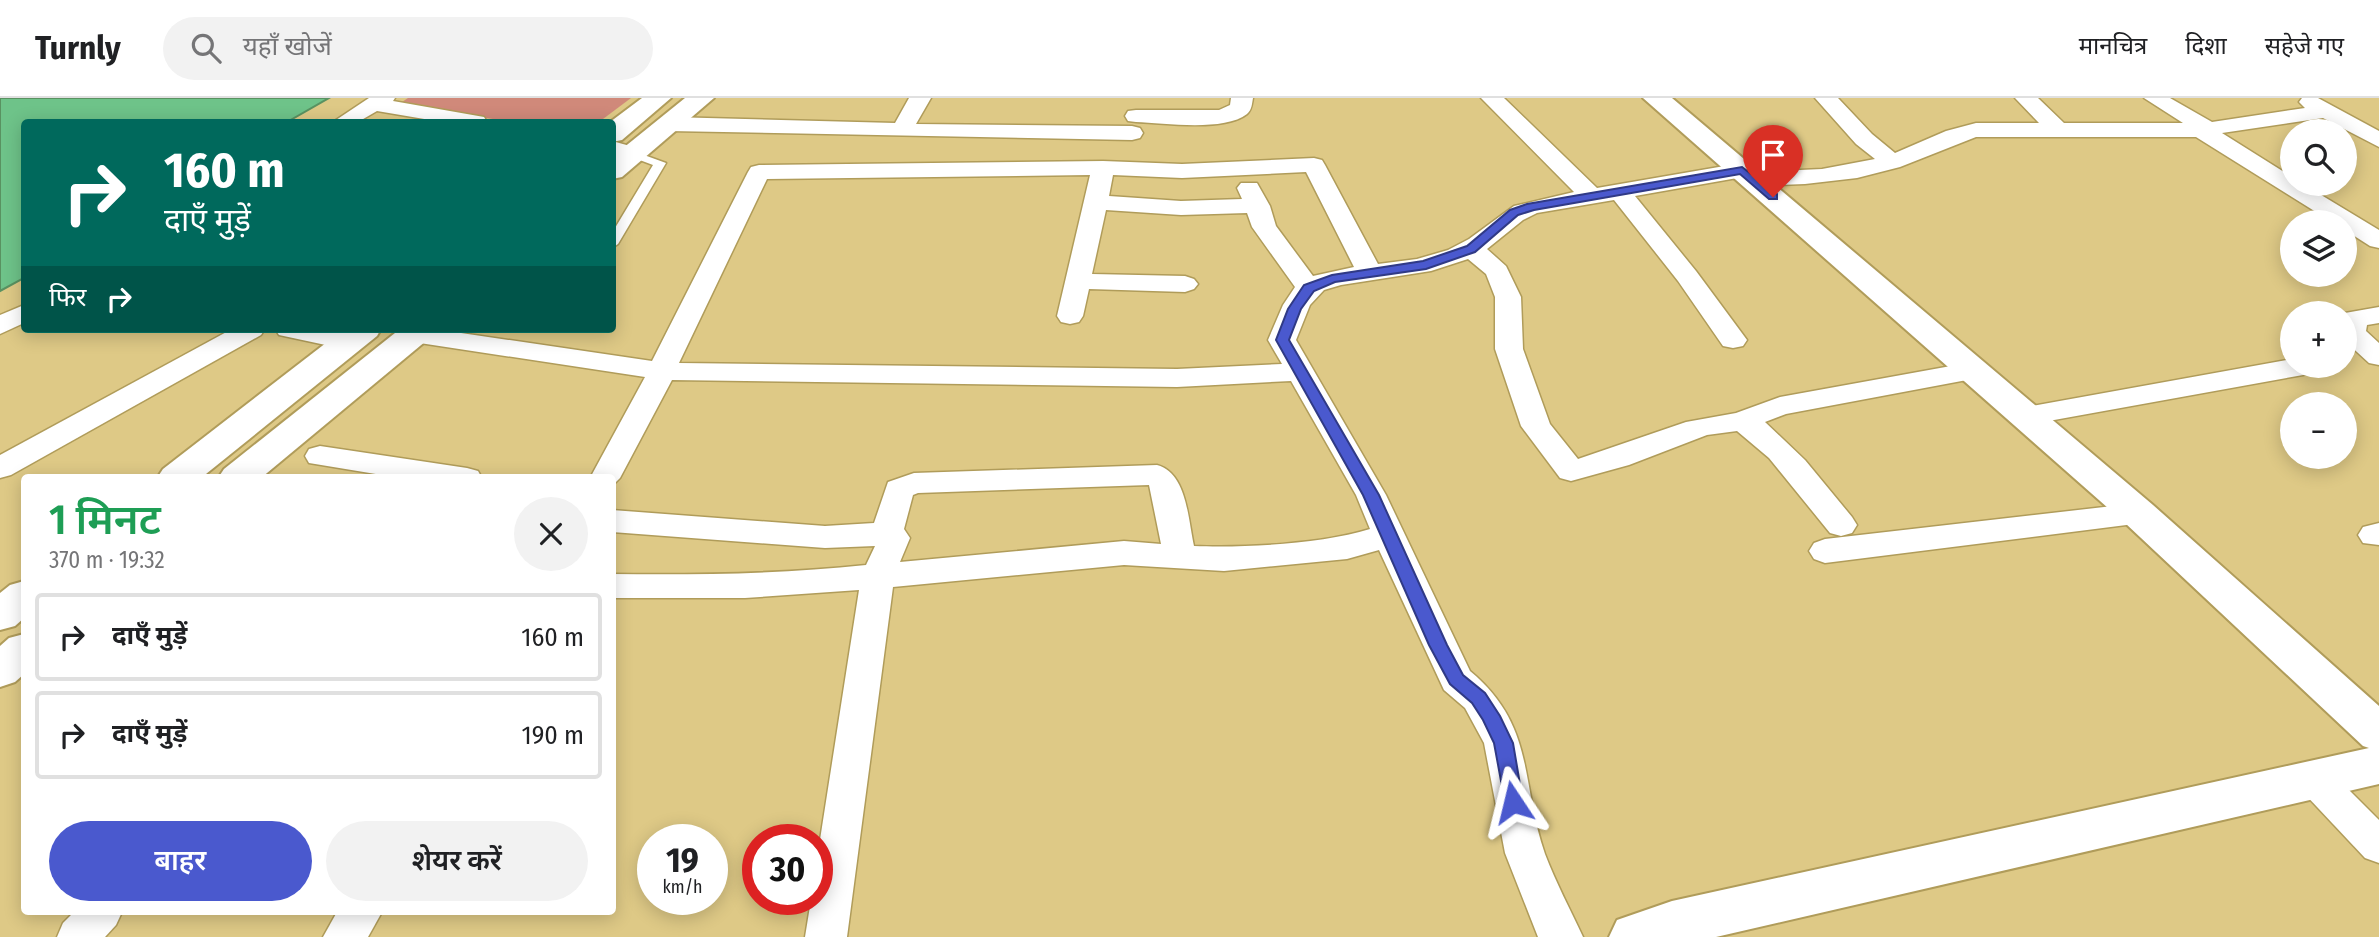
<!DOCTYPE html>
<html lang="hi">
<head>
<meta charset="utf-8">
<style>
  body { margin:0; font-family:"Fira Sans Condensed","Noto Sans Devanagari",sans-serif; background:#f2f2f2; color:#202124; height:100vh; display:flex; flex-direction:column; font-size:26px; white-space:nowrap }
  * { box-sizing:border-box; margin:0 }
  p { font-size:23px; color:#757577 }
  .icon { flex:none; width:38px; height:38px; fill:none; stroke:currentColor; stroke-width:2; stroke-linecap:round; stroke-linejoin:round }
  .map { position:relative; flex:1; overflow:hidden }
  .details { position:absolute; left:21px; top:376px; width:595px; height:441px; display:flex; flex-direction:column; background:#fff; border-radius:7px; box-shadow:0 4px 18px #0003 }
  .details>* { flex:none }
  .top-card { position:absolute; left:21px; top:21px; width:595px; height:214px; border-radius:7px; box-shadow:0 4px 18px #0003; background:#00695c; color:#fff; overflow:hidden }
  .tools { position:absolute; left:2280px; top:21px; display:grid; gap:14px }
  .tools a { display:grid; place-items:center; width:77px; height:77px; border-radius:50%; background:#fff; box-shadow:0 4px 18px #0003; font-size:35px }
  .speed { position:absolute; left:637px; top:726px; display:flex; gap:14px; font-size:35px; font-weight:700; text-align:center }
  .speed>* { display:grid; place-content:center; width:91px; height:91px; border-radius:50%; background:#fff; box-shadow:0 4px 18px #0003; line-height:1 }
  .speed small { font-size:18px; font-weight:400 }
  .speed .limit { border:10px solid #d22; background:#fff; color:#111 }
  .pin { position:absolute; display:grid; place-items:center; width:60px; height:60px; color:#fff; margin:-72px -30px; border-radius:50% 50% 50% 0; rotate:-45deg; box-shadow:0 0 7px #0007 }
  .pin .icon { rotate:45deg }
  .me { position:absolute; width:77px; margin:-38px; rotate:350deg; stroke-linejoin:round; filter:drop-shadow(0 0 5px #0008) }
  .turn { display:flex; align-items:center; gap:24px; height:147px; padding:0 28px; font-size:32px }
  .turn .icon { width:91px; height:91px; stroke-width:2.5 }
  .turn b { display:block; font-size:49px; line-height:60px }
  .then { display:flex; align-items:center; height:66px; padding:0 28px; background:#0003; gap:14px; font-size:26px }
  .round { display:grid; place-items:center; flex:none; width:74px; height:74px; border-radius:37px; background:#f2f2f2 }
  .overview { display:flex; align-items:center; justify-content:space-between; height:119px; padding:0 28px }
  h1 { font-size:42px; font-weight:600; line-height:52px; color:#1e9e55 }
  .button { display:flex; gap:14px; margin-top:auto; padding:14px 28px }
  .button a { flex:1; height:80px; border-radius:42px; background:#4a59ce; color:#fff; font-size:28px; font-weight:600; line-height:80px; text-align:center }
  .button a+a { background:#f2f2f2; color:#202124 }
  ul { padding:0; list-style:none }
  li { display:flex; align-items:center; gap:21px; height:88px; margin:0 14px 10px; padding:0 14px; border:4px solid #e0e0e0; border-radius:7px }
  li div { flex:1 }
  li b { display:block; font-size:26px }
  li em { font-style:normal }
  header { display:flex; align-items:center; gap:42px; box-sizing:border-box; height:98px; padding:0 35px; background:#fff; border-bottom:2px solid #e0e0e0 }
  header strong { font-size:33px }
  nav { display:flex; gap:38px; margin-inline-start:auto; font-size:24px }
  .search { width:490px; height:63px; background:#f2f2f2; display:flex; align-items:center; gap:18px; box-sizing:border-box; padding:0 24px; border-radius:38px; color:#757577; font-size:26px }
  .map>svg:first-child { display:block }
  .green { fill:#d0897a }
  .water { fill:#6ec389; stroke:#599261; stroke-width:2 }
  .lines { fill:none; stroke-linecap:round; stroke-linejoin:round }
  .service-casing { stroke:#b09c5a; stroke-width:3 }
  .minor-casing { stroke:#b09c5a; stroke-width:3 }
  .tertiary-casing { stroke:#b09c5a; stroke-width:4 }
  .service { fill:#fff; fill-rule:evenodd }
  .minor { fill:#fff; fill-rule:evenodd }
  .tertiary { fill:#fff; fill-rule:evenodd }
  .route { fill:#4a59ce; stroke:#303a86; stroke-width:2 }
</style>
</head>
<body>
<header>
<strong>Turnly</strong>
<div class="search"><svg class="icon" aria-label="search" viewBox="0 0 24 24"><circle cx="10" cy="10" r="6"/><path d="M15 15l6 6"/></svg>यहाँ खोजें</div>
<nav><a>मानचित्र</a><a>दिशा</a><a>सहेजे गए</a></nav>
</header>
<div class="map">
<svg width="2379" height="839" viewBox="0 0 2379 839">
  <rect width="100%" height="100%" fill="#dec986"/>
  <polygon class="green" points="408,0 631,0 599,24 512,24 399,6"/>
  <polygon class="water" points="0,0 329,0 287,24 24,24 24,180 0,193"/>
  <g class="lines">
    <defs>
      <polygon id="service" points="633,53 666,65 618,146 612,150 612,135 653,67 629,58 627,56"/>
      <g id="minor">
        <polygon points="369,0 395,0 393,3 484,19 487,24 442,24 377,13 358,24 333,24"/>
        <polygon points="909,0 931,0 916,26 1132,28 1140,30 1143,35 1140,40 1132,42 669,33 661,31 658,26 661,21 669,19 895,25"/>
        <path d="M1231,0H1253C1252,5 1252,12 1247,16C1224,34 1164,25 1136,24L1128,23L1125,18L1128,13L1136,12H1219L1230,7Z"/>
        <path d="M1481,0H1504L1597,90L1742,65L1750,67L1753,72L1752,74L1822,71L1875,61L1856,46L1815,0H1838L1872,36L1895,55L1946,33L1976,25H2039L2015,0H2038L2064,25H2183L2144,0H2170L2212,24L2305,10L2299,4L2302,0H2318L2379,33V49L2323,20L2222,35L2292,79V86H2303L2379,132V150L2370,148L2345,132V124H2332L2196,39H1976L1900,69L1857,80L1805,86L1753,88L1745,86L1741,81L1743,79L1635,98L1696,173L1747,242L1743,248L1733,250L1723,248L1678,183L1614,102L1537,115L1523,122L1487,151L1506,168L1521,199L1523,251L1550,326L1578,361L1686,324L1736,315L1780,299L1973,264L1983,267L1987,273L1983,279L1786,316L1765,324L1805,362L1852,419L1857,427L1852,435L1841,438L1830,435L1769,360L1737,333L1707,337L1629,367L1571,383L1560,380L1521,328L1495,251V199L1486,176L1468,161L1431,173L1341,187L1324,192L1310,207L1296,242L1386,397L1470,573C1536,628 1520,684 1545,756C1556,785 1570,811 1583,839H1538L1505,755L1484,645L1465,610L1444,592L1379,452L1347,461L1224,473L1124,467L893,489L847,839H805L811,802H817V761L859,492L745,500H612V476C697,477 782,476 866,467L875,448L825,450L612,434V412L825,428L874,425L888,384L914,375L1157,367C1187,375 1188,421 1194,448C1244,450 1322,446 1370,431L1356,397L1291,283L1177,289L672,282L620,380L612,388V380H590L645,279L413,244L403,242L400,236L403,231H434L652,263L748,74L751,69L759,67L1103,63L1182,66L1314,60L1322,62L1325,67L1378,166L1417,161L1448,152L1469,141L1514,108L1574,94ZM1306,74L1354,169L1313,178L1276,128L1270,108L1257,85H1241L1237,90L1242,101L1181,103L1109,98L1113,77L1182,80ZM1090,77L1057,218L1061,224L1070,226L1079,224L1083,218L1089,191L1185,194L1194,191L1198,186L1194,181L1185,178L1092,176L1106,112L1181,117L1247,115L1252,129L1295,189L1283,207L1268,242L1282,266L1177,271L679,265L767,81ZM1149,387L1161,446L1124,443L900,464L910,440L904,431L913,397L918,395Z"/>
        <polygon points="612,43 641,51 644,56 641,61 633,63 612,57"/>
        <polygon points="24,207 24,225 0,236 0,217"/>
        <polygon points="2379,209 2379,225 2367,227 2366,233 2379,245 2379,267 2369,265 2345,243 2345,215"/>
        <polygon points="232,231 265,231 261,237 11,377 0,380 0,357"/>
        <polygon points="275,231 326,231 359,238 363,244 359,250 349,252 279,237"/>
        <polygon points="2292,261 2292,268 2317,268 2313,274 2303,277 2026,327 2016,325 2012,318 2016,311 2026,309"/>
        <polygon points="320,348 467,370 478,373 482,380 400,380 309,365 305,358 309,351"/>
        <polygon points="2139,405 2150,408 2155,416 2150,424 1825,465 1814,461 1809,453 1814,445 1825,441"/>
        <polygon points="2379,425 2379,447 2363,445 2358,437 2363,429"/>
        <polygon points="2315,666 2328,671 2379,722 2379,765 2365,760 2302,693 2296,682 2302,671"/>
        <polygon points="74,814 122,814 116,827 105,839 57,839 63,825"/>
        <polygon points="337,814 382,814 368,839 323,839"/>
      </g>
      <g id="tertiary">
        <polygon points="642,0 671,0 622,42 612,44 612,24 610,24"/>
        <polygon points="685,0 714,0 622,79 612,81 612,59"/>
        <polygon points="1643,0 1672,0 2153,407 2379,608 2379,686 1716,839 1609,839 1617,822 1672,803 2369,650 2363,648 2125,425"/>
        <polygon points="344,231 381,231 377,238 201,380 157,380 163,371"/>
        <polygon points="400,231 436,231 432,238 261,380 218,380 224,371"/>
        <polygon points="24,483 24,520 15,528 0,532 0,495 10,487"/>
        <polygon points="24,536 24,576 15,584 0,589 0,548 9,540"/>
      </g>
    </defs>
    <use href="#service" class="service-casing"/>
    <use href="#minor" class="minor-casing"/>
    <use href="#tertiary" class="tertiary-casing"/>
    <use href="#service" class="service"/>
    <use href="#minor" class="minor"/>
    <use href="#tertiary" class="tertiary"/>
  </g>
  <polygon class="route" points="1742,69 1777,96 1777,101 1769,101 1740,76 1534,112 1518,117 1475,154 1426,171 1335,184 1314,193 1301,211 1289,242 1379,397 1447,547 1463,577 1485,595 1500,618 1513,645 1523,704 1520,710 1513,712 1506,710 1494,645 1483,622 1472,605 1450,586 1429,547 1363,397 1276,242 1288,211 1304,187 1332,177 1423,163 1467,148 1510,112 1527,106"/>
</svg>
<div class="tools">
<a><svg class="icon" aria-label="search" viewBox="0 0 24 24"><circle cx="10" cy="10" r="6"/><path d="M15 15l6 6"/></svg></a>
<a><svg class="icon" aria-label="layers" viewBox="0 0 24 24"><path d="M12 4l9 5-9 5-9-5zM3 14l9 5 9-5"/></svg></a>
<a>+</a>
<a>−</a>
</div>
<div class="speed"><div>19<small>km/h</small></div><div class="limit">30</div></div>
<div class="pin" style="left:1773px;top:99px;background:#d93025"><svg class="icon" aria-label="arrive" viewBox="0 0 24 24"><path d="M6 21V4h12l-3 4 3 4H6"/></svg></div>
<svg class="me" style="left:1513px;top:704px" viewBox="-20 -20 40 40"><path d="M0-17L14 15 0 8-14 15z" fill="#4a59ce" stroke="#fff" stroke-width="4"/></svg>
<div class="top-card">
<div class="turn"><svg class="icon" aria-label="right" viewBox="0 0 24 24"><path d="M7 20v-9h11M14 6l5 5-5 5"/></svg><div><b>160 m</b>दाएँ मुड़ें</div></div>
<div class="then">फिर<svg class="icon" aria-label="right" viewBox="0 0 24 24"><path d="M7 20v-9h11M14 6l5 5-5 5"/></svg></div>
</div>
<section class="details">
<div class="overview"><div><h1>1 मिनट</h1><p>370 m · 19:32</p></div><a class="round"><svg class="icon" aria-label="close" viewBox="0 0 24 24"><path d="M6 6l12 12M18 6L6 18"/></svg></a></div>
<ul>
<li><svg class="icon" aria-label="right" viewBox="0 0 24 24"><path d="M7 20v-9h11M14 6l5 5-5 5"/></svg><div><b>दाएँ मुड़ें</b></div><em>160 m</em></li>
<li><svg class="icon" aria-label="right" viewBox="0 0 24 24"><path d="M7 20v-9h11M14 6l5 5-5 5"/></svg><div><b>दाएँ मुड़ें</b></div><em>190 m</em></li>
</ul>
<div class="button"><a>बाहर</a><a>शेयर करें</a></div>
</section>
</div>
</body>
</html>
